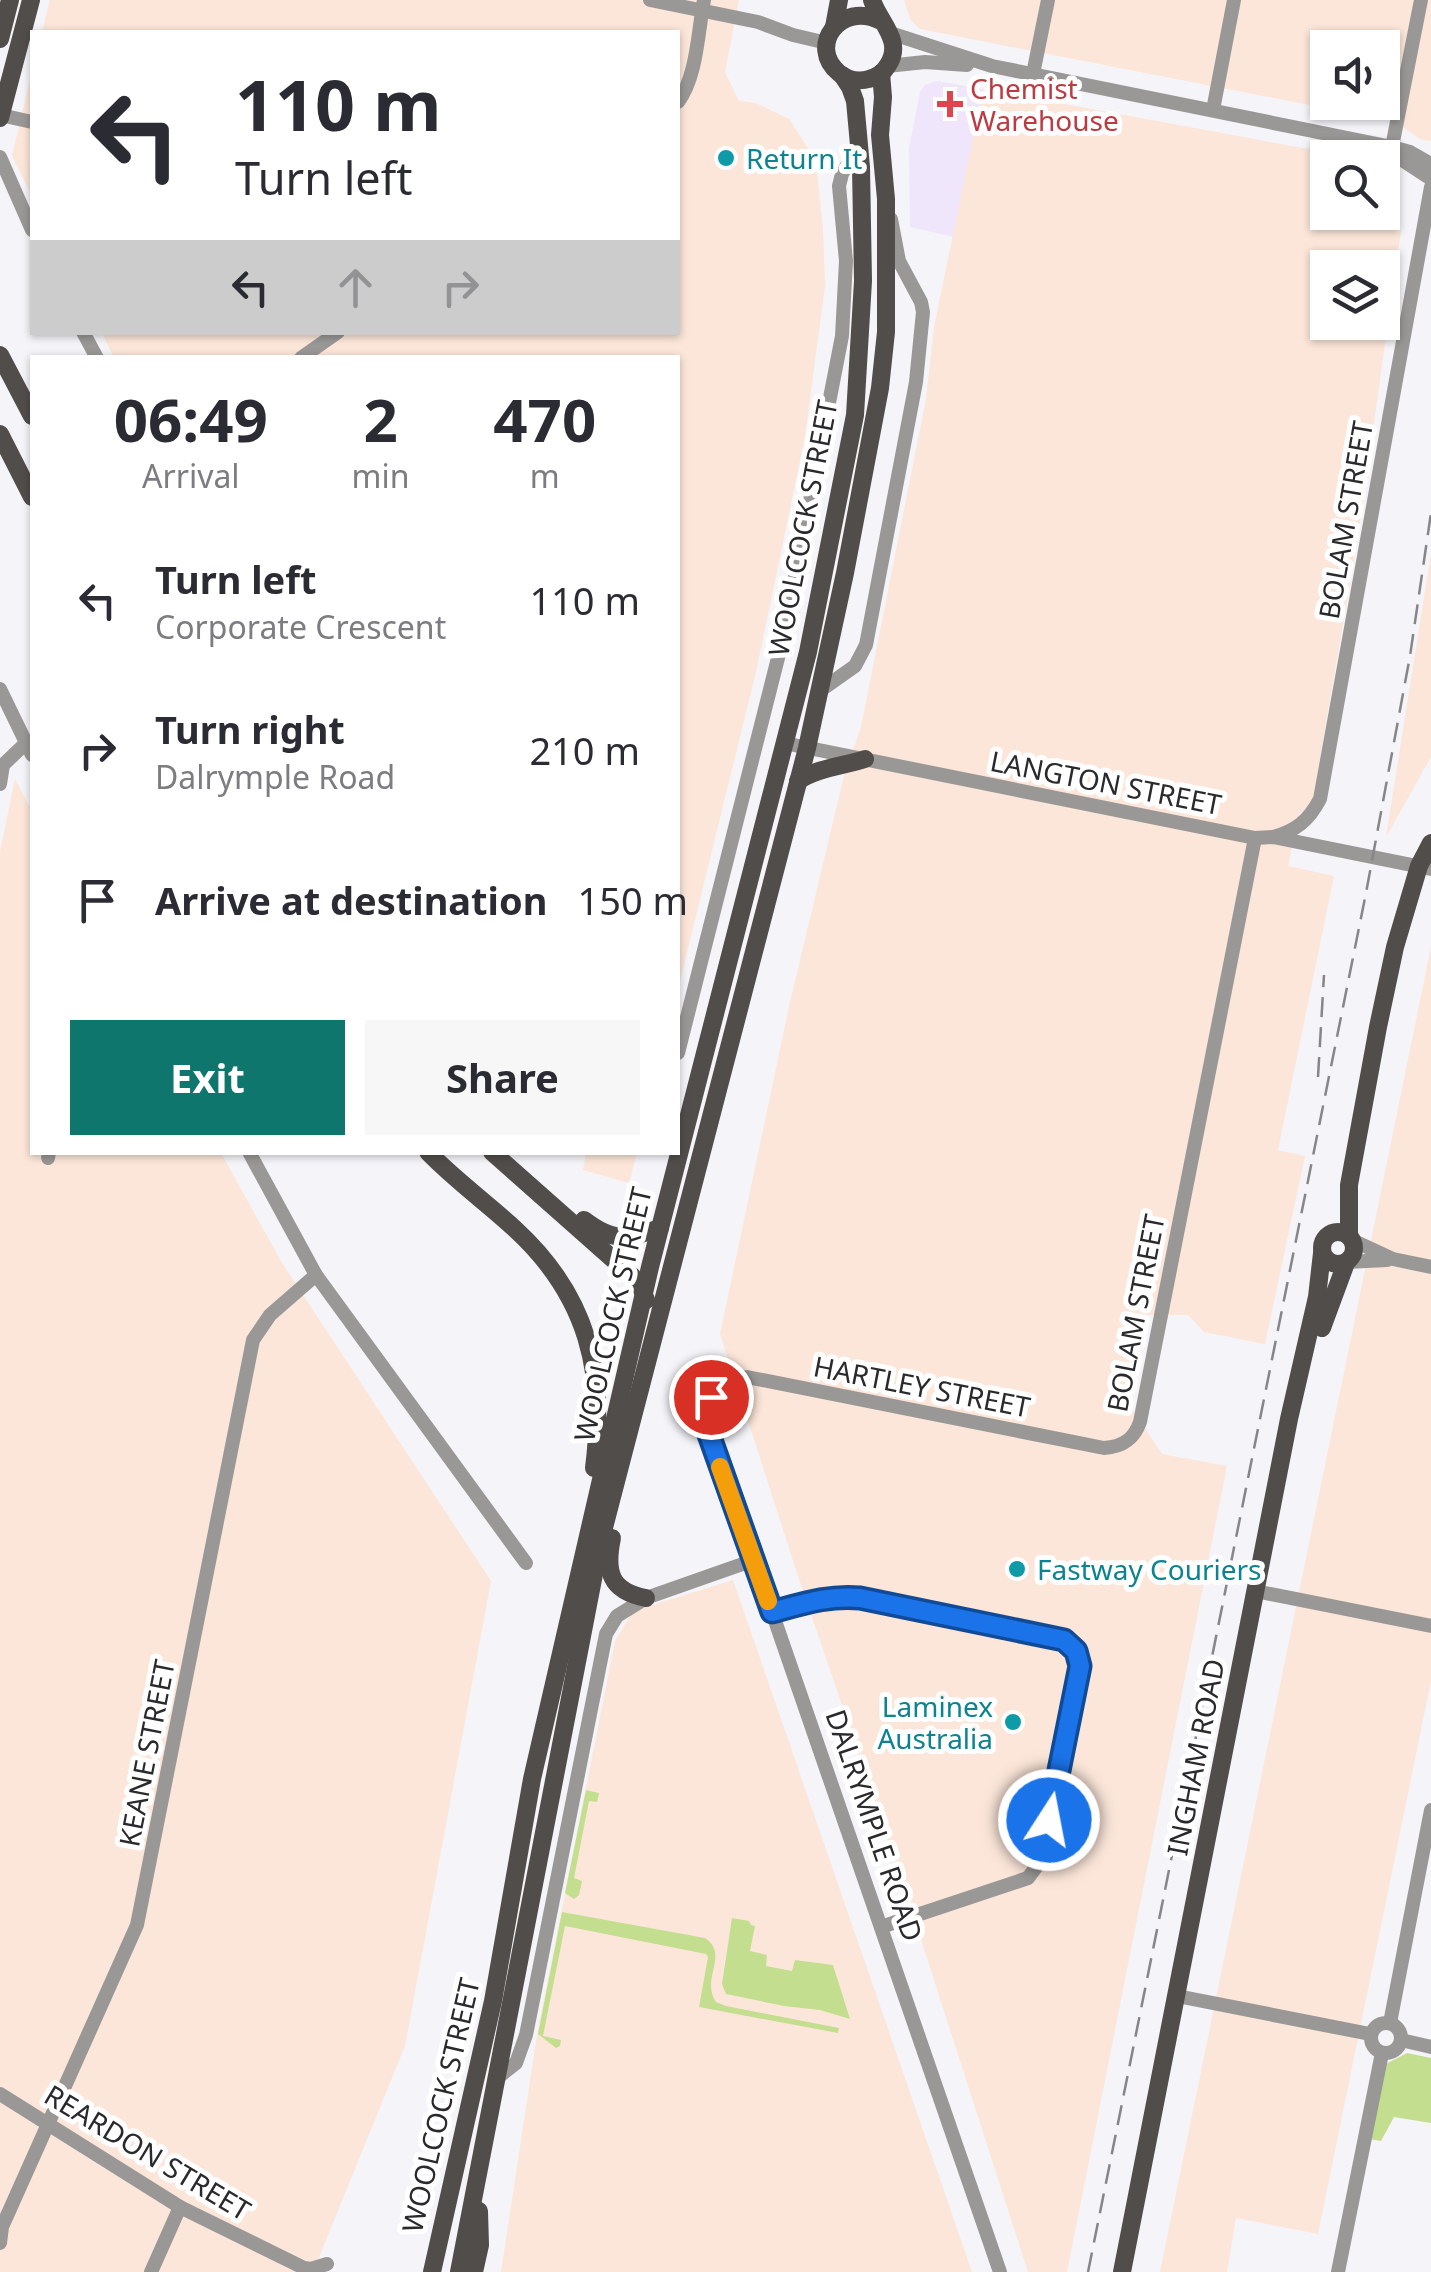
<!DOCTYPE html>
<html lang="en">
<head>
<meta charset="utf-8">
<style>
  body { margin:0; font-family:"Noto Sans",sans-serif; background:#f7f7f7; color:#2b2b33; height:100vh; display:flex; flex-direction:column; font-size:38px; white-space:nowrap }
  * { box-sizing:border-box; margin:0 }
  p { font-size:32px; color:#7c7c81 }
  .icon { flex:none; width:55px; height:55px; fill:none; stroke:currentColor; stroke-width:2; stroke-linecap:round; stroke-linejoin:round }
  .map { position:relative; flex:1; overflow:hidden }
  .panel { position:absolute; left:30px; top:355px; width:650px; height:800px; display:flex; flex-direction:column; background:#fff; border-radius:0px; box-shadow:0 2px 8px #0004 }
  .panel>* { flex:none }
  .hud { position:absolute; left:30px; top:30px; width:650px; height:305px; border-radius:0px; box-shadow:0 2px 8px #0004; background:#fff; color:#2b2b33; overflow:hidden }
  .fabs { position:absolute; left:1310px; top:30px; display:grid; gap:20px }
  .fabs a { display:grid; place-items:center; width:90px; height:90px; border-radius:0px; background:#fff; box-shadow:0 2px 8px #0004; font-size:50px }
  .pin { position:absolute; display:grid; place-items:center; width:85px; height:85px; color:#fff; margin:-42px; border:5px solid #fff; border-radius:50%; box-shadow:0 2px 10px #0007 }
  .me { position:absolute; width:110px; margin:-55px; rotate:11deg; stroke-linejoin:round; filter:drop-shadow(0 0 8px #0008) }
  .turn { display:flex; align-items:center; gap:35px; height:210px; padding:0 40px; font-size:45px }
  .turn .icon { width:130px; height:130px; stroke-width:2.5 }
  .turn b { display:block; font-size:70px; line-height:85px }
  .lanes { display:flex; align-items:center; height:95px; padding:0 40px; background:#0003; justify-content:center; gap:50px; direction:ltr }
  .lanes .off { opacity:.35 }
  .eta { display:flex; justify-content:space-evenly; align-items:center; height:170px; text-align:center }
  .eta b { font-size:60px; font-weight:700; line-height:70px }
  .button { display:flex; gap:20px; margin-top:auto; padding:20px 40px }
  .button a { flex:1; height:115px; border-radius:0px; background:#0f766e; color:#fff; font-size:40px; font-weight:700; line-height:115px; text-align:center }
  .button a+a { background:#f7f7f7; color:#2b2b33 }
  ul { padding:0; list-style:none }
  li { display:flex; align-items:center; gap:30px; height:150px; padding:0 40px }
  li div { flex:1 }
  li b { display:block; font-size:38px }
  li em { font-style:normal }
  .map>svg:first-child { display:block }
  .commercial { fill:#f0e6fc }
  .industrial { fill:#fce6d9; fill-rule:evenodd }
  .green { fill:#c3de8f }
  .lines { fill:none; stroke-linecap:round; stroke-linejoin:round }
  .minor { stroke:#999896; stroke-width:14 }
  .major { stroke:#504d4b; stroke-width:18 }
  .rail { stroke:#868689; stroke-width:2.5; stroke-dasharray:20 10; stroke-linecap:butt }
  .route-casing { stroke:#114b97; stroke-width:25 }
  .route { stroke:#1a73e8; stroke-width:18 }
  .slow { stroke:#f59e0b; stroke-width:18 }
  .health-dot { fill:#e0444e; stroke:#fff; stroke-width:4 }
  .culture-dot { fill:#0f9aa8; stroke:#fff; stroke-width:4 }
  .labels { text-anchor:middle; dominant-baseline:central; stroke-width:10; stroke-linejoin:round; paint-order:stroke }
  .health-label { font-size:28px; fill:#be3a42; stroke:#fff; text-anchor:start }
  .culture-label { font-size:28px; fill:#0d838f; stroke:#fff; text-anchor:start }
  .street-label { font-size:28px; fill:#2a2a2c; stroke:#fff }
</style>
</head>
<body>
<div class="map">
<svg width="1431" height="2272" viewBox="0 0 1431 2272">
  <rect width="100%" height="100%" fill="#f5f4f9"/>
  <polygon class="commercial" points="937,81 983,89 954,237 910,227 909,148 920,92 925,85"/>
  <g class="industrial">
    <polygon points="50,0 739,0 725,72 739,101 756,103 789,119 806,145 817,172 823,229 825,286 805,437 756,672 678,989 678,358 114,358 102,333 678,332 678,32 42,32"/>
    <path d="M904,0H1431V141L1422,140L1383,114L1376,118L920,29L910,19ZM1328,48H1382V102H1328Z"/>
    <polygon points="32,72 32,196 12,156"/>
    <path d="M983,89L1352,157L1328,158V212H1382L1383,190L1401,231L1357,543L1312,804L1299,814L1288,866L1334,876L1278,1150L1305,1156L1265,1344L1204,1332L1188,1315H1141L1125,1398L1162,1454L1227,1466L1067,2272H1028L906,1893L798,1576L720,1334L790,1002L843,780L861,727L926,399L934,327ZM1328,268H1382V322H1328Z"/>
    <polygon points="1431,553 1431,757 1386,837"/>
    <polygon points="15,779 32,811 32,1152 221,1153 282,1263 491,1581 405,2046 313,2272 0,2272 0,852"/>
    <polygon points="1431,947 1431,1681 1318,2234 1236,2218 1227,2272 1160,2272"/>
    <polygon points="586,1153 637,1153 629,1183 583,1170"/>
    <polygon points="733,1580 972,2272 501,2272 537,2035 615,1641 633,1611"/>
  </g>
  <g class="green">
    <polygon points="586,1790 599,1793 597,1802 589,1801 574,1878 582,1881 579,1895 574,1899 565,1893"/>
    <path d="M562,1912L705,1938C730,1955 700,1978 716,2002L726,2006L839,2028L838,2033L699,2007L708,1957L706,1954L565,1926L543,2036L561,2040L560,2046L556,2048L538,2034Z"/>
    <polygon points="732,1918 749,1921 751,1925 755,1926 750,1951 767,1955 766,1966 792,1971 795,1960 833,1965 850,2019 820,2010 784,2006 726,1994 722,1984"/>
    <polygon points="1407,2053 1431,2058 1431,2123 1394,2117 1381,2141 1369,2139 1384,2065"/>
  </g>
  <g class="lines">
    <g class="minor">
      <polyline points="650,0 758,22 793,35 827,43"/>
      <polyline points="890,33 992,66 1392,147 1410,152 1431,164"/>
      <polyline points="887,66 925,62 967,65"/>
      <polyline points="1033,74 1048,0"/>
      <path d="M678,102C697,77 698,31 704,0"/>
      <polyline points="1213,110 1234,0"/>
      <polyline points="1,115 32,122"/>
      <polyline points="1392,147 1421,0"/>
      <polyline points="1393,147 1402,160 1431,179"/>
      <polyline points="0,157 32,230"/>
      <polyline points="83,332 97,358"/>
      <polyline points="301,358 338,332"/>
      <polyline points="0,689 32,755"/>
      <polyline points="821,690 855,666 866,645 916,382 923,312 921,302 899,261 891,219"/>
      <polyline points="784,743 1255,838 1273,837 1431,869"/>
      <polyline points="0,784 3,765 26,743"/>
      <path d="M1273,837C1296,831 1309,820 1320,799L1431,187"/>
      <polyline points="678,1053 780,650 801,547 842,336 846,261 839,186 842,174 859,145"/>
      <polyline points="249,1152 316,1275 526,1563"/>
      <polyline points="48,1158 49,1152"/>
      <polyline points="1352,1240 1393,1259 1431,1267"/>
      <polyline points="1347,1262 1387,1260"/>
      <polyline points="1255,1591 1431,1626"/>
      <path d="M772,1612C802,1603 828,1595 860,1598L1064,1640L1076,1651L1080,1666L1042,1859L1028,1878L881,1927"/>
      <polyline points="1177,1996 1370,2034"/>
      <circle cx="1386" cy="2038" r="15"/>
      <polyline points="1390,2023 1431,1810"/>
      <polyline points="1401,2040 1431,2047"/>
      <polyline points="496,2079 516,2063 526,2035 606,1634 617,1616 646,1598 754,1560"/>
      <polyline points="0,2094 180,2207 304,2268 311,2269 327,2264"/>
      <polyline points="0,2243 2,2227 137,1925 253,1340 270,1315 316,1275"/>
      <polyline points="151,2272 180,2207"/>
      <path d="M1000,2272L754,1560L705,1425L707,1408L716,1391L729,1381L747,1377L1104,1448C1123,1447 1134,1439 1140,1422L1255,838"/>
      <polyline points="1338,2272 1382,2053"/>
    </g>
    <g class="major">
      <path d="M872,0C879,22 904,41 888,65C884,72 877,77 869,79C859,82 848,80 839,73C807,47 840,0 881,21"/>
      <polyline points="834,27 839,0"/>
      <polyline points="0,39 10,0"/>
      <polyline points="0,118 31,0"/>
      <polyline points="0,355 32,416"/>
      <polyline points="0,434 32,497"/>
      <path d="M798,781C817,768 843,766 865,759"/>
      <path d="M428,1152C455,1180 487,1203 515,1229C588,1296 606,1373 594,1468"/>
      <polyline points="492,1152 632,1276 641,1287 646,1300"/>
      <path d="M584,1220C614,1243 627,1239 660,1228"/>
      <circle cx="1338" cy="1248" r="16"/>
      <polyline points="1349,1236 1349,1185 1378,1027 1395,947 1419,866 1431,843"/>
      <polyline points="1322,1328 1346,1263"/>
      <path d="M612,1538C605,1572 610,1591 646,1598"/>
      <polyline points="432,2272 493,2001 532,1779 650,1267 808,652 855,415 863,281 861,167 855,101 850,87 842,75"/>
      <polyline points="459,2272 600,1543 807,748 845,573 880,388 886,332 886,199 880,135 883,97 881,73"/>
      <polyline points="474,2272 480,2245 479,2211"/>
      <polyline points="1122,2272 1289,1419 1317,1297 1322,1253"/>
    </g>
    <g class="rail">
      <polyline points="1318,1077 1324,975"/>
      <polyline points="1088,2272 1366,893 1410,656 1431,513"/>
    </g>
  </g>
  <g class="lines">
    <defs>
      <path id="route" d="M711,1397L705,1417L706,1426L772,1612C802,1604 828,1595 860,1598L1064,1640L1076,1651L1080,1666L1049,1820"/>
    </defs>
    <use href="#route" class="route-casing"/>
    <use href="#route" class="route"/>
    <polyline class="slow" points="720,1467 768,1601"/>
  </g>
  <path class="health-dot" d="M945 89h10v10h10v10h-10v10h-10v-10h-10v-10h10z"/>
  <g class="culture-dot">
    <circle cx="726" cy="158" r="10"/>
    <circle cx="1017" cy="1569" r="10"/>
    <circle cx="1013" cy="1722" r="10"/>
  </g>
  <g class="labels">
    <g class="health-label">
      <text x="970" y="88">Chemist<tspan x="970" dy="32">Warehouse</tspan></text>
    </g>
    <g class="culture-label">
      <text x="746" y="158">Return It</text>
      <text x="1037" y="1569">Fastway Couriers</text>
      <text x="993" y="1706" text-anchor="end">Laminex<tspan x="993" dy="32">Australia</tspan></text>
    </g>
    <g class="street-label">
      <text transform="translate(1345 520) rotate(-80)">BOLAM STREET</text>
      <text transform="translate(802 528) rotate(-79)">WOOLCOCK STREET</text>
      <text transform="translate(1106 782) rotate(11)">LANGTON STREET</text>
      <text transform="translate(1135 1313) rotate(-79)">BOLAM STREET</text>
      <text transform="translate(612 1314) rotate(-77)">WOOLCOCK STREET</text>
      <text transform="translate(922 1386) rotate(11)">HARTLEY STREET</text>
      <text transform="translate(146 1753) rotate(-79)">KEANE STREET</text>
      <text transform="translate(1195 1757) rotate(-79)">INGHAM ROAD</text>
      <text transform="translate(875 1825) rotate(71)">DALRYMPLE ROAD</text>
      <text transform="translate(440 2105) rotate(-77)">WOOLCOCK STREET</text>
      <text transform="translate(148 2152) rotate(31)">REARDON STREET</text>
    </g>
  </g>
</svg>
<div class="fabs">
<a><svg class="icon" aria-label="sound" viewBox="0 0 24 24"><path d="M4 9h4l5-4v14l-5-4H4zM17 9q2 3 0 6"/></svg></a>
<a><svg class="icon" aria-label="search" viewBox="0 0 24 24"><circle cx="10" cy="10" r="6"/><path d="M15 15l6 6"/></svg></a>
<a><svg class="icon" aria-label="layers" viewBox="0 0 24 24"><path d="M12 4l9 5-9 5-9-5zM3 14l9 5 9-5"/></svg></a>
</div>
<div class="pin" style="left:711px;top:1397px;background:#d93025"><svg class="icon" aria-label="arrive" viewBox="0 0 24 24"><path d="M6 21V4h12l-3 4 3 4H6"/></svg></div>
<svg class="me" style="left:1049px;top:1820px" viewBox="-20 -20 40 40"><circle r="17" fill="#1a73e8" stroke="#fff" stroke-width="3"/><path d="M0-11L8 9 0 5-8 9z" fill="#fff"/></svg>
<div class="hud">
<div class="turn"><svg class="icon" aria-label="left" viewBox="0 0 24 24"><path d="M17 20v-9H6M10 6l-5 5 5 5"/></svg><div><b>110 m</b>Turn left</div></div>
<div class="lanes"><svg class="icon" aria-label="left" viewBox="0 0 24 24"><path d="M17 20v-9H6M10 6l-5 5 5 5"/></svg><svg class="icon off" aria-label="ahead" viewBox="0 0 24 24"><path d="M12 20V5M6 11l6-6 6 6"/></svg><svg class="icon off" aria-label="right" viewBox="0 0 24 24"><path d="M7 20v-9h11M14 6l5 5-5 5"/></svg></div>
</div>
<section class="panel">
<div class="eta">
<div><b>06:49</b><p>Arrival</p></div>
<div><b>2</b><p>min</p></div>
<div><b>470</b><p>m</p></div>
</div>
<ul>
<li><svg class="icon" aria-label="left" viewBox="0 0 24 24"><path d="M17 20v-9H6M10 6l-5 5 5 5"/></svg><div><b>Turn left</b><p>Corporate Crescent</p></div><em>110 m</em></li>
<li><svg class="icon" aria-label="right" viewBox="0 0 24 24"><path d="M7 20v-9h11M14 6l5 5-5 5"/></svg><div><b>Turn right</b><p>Dalrymple Road</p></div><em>210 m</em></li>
<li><svg class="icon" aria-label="arrive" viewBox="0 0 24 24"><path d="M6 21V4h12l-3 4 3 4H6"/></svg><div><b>Arrive at destination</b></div><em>150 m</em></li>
</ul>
<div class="button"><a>Exit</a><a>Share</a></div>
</section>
</div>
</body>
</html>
